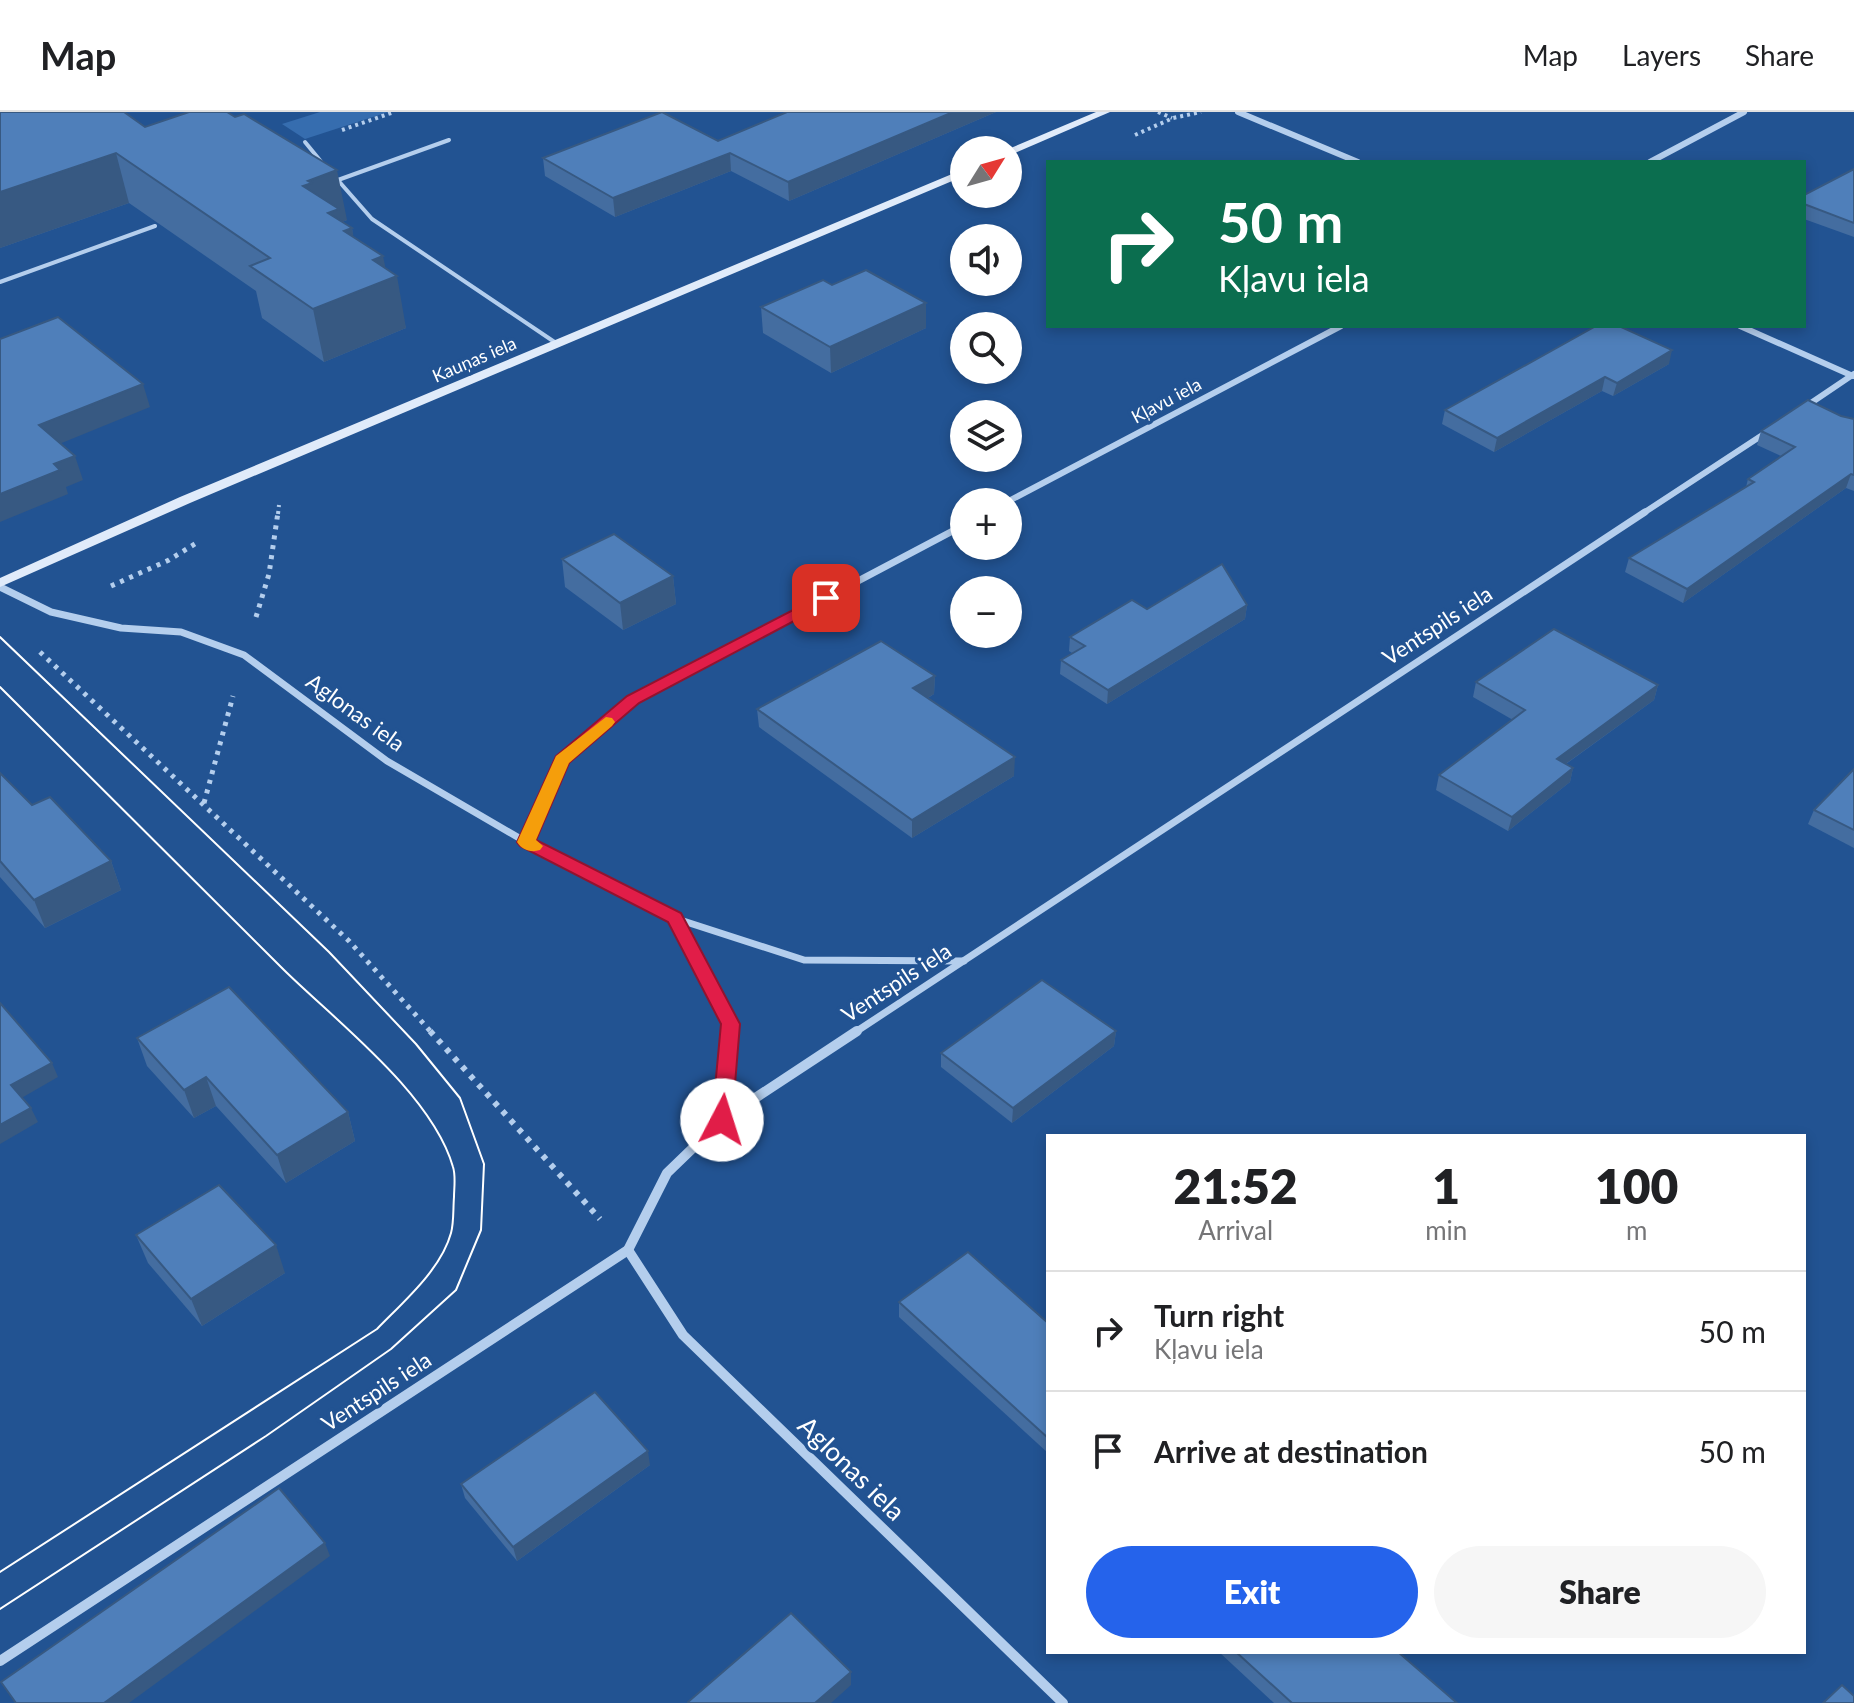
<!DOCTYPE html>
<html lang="en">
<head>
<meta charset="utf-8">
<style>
  body { margin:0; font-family:Lato,sans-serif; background:#f6f6f6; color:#202124; height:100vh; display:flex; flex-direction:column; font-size:30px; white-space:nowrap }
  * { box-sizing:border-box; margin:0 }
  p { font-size:26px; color:#757577 }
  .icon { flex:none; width:44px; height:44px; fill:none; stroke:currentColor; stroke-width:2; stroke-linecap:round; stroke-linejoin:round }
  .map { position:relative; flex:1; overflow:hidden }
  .details { position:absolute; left:1046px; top:1022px; width:760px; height:520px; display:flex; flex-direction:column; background:#fff; border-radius:0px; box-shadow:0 4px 12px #0003 }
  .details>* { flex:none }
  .banner { position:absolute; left:1046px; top:48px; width:760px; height:168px; border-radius:0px; box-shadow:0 4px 12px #0003; background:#0b6e4f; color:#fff; overflow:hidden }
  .needle { width:52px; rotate:53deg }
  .fabs { position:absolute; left:950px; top:24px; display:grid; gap:16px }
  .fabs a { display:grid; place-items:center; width:72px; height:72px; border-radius:50%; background:#fff; box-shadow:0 4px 12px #0003; font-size:40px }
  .pin { position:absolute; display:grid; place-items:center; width:68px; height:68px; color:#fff; margin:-34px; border-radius:16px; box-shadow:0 4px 12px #0006 }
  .me { position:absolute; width:88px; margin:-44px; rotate:5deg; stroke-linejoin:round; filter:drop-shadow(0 0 6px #0008) }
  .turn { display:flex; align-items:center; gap:28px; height:168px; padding:0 40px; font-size:36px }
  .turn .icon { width:104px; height:104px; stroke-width:2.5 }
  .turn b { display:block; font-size:56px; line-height:68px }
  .eta { display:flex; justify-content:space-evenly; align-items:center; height:136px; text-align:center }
  .eta b { font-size:48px; font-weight:800; line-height:56px }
  .cta { display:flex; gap:16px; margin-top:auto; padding:16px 40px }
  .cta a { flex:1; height:92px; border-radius:48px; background:#2563eb; color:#fff; font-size:32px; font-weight:800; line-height:92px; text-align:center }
  .cta a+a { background:#f6f6f6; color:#202124 }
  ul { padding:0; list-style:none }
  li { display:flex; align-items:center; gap:24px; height:120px; padding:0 40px; border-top:2px solid #e0e0e0 }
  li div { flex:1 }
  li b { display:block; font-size:30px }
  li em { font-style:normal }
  header { display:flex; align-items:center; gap:48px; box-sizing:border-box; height:112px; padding:0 40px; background:#fff; border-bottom:2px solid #e0e0e0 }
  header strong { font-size:38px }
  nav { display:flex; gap:44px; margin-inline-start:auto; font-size:28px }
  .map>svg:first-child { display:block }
  .green { fill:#366daf }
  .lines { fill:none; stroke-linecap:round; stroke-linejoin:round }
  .path-far2 { stroke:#b4ceed; stroke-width:4; stroke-dasharray:3 4; stroke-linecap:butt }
  .path-far1 { stroke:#b4ceed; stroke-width:5; stroke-dasharray:4 6; stroke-linecap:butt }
  .path { stroke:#b4ceed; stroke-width:6; stroke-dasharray:5 7; stroke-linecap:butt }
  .lane { stroke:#b4ceed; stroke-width:4 }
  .street-far2 { stroke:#b4ceed; stroke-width:6 }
  .street-far1 { stroke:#b4ceed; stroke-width:7 }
  .street { stroke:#b4ceed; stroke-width:10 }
  .secondary { fill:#e0ebfa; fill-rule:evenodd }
  .tram { stroke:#fff; stroke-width:2 }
  .wall { fill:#446da0 }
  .shaded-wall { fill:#375982 }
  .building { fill:#4f7fba; stroke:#375982; stroke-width:2 }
  .route { fill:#e11d48; stroke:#92132f; stroke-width:2 }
  .slow { fill:#f59e0b }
  .labels { text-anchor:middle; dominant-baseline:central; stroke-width:7; stroke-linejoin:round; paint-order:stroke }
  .far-street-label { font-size:18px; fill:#fff; stroke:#225392 }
  .street-label { font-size:22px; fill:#fff; stroke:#225392 }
  .near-street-label { font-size:26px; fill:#fff; stroke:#225392 }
</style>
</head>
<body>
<header>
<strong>Map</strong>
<nav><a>Map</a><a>Layers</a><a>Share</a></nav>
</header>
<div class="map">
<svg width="1854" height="1591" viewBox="0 0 1854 1591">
  <rect width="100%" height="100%" fill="#225392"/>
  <polygon class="green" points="320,0 388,0 305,27 282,12"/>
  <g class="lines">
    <g class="path-far2">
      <polyline points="1158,0 1172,6"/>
      <polyline points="342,18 394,0"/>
      <polyline points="1135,23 1173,6 1201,0"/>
      <polyline points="985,88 998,82"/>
      <polyline points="278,402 279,393"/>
    </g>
    <g class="path-far1">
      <polyline points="111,474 169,448 198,430"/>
      <polyline points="256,505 269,462 278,400"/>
      <polyline points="40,540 349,829 432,921"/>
      <polyline points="204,691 233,584"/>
    </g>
    <polyline class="path" points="430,919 600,1107"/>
    <g class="lane">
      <polyline points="305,30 323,52"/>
      <polyline points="336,66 372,107 556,231"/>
      <polyline points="338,68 449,28"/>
      <polyline points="0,170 155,114"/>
    </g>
    <g class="street-far2">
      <polyline points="1238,0 1358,50"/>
      <polyline points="1650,50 1744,0"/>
      <polyline points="1740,214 1853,264"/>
      <polyline points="1805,295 1854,262"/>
      <polyline points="1007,390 1341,214"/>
      <polyline points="1642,402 1767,320"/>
    </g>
    <g class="street-far1">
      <polyline points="0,475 51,500 121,516 181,520 244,543 387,649 526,730 674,806 804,848 964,849"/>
      <polyline points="526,730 562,648 633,588 964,413"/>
      <polyline points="674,806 731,912 730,921"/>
      <polyline points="854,921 1645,400"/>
    </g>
    <g class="street">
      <polyline points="722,1008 730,919"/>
      <polyline points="628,1138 683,1223 1063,1591"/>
      <polyline points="0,1549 628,1138 667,1061 722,1008 857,919"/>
    </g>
    <g class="secondary">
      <polygon points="1096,0 1110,0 1008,44 1006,38"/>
      <polygon points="964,57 964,64 190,391 0,475 0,466 180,385"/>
    </g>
    <g class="tram">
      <polyline points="0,525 329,840 416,932 460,986 484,1052 481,1118 456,1178 391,1237 266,1324 0,1497"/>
      <path d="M0,575C95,669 189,764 284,858C337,910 432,982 453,1055C456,1064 454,1076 454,1085C453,1097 454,1110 451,1121C441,1158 402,1191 377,1217L0,1460"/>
    </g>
  </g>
  <g class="wall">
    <polygon points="0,0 145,15 347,108 342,110 352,116 353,125 386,157 406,216 324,250 262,206 256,179 129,91 0,136"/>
    <polygon points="787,0 996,0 789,89 731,59 615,105 545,64 543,46 718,29"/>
    <polygon points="1854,57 1854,125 1804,107 1804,83"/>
    <polygon points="761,195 926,216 831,261 763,221"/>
    <polygon points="1669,252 1613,284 1602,279 1494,340 1442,312 1445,298"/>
    <polygon points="1841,304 1854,307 1854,379 1846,376 1683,491 1625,460 1629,446 1746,375 1748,367 1781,344 1757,333 1761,319"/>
    <polygon points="562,447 673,464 676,492 623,518 565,475"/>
    <polygon points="1247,493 1245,507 1107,592 1060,562 1061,548 1072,541 1069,539 1070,525 1147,497"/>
    <polygon points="935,564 934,582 928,586 1014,664 912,726 759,615 757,597"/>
    <polygon points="1476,570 1658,573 1654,588 1566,652 1573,656 1570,670 1508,719 1436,678 1439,663 1513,608 1473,585"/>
    <polygon points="1854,657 1854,736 1808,712 1814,698"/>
    <polygon points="0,661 32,693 111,749 121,778 45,816 0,765"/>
    <polygon points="1116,919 1114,934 1012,1011 941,955 941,941"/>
    <polygon points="137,926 348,1000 355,1029 286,1071 216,994 194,1006 147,954"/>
    <polygon points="136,1123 285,1161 202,1214 148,1151"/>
    <polygon points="899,1190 1048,1211 1048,1341 899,1205"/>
    <polygon points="650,1353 517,1449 465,1386 461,1372"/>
    <polygon points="1219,1540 1398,1540 1457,1591 1274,1591"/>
  </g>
  <g class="shaded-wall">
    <polygon points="953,0 996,0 789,89 788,70"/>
    <polygon points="116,41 129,91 0,136 0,80"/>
    <polygon points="730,41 731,59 615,105 613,86"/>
    <polygon points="337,58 347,108 342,110 352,116 361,167 303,74 308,69"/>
    <polygon points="383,144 388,168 397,164 406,216 324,250 313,197 373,148"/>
    <polygon points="926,191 926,216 831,261 830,235"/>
    <polygon points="1672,238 1669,252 1613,284 1617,271"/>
    <polygon points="1605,265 1602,279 1494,340 1497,326"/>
    <polygon points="143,272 150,295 47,337 39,313"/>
    <polygon points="75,344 83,368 66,375 68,382 0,410 0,382 54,352"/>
    <polygon points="1851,362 1846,376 1683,491 1687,477"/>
    <polygon points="673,464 676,492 623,518 620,491"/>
    <polygon points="1247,493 1245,507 1107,592 1108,578"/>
    <polygon points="935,564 934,582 913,595 913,576"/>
    <polygon points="1658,573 1654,588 1553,661 1557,647"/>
    <polygon points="1015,645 1014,664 912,726 912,708"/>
    <polygon points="1573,656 1570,670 1508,719 1512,705"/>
    <polygon points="111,749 121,778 45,816 34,788"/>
    <polygon points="1116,919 1114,934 1012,1011 1013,996"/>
    <polygon points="52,951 58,965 18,988 11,973"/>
    <polygon points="206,965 216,994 194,1006 184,978"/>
    <polygon points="31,996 38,1010 0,1032 0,1013"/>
    <polygon points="348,1000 355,1029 286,1071 277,1043"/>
    <polygon points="276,1133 285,1161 202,1214 191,1187"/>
    <polygon points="648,1339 650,1353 517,1449 513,1435"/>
    <polygon points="325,1431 330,1444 129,1591 104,1591"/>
    <polygon points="851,1560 851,1573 831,1591 815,1591"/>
  </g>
  <g class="building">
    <polygon points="0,0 124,0 145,15 189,0 227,0 235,5 244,2 337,58 308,69 312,71 303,74 339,97 328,101 352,116 344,119 383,144 373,148 397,164 313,197 250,154 270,146 116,41 0,80"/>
    <polygon points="662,0 718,29 787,0 953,0 788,70 730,41 613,86 543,46"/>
    <polygon points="1854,57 1854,111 1804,92 1804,83"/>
    <polygon points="866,158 926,191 830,235 761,195 823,168 832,173"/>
    <polygon points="58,205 143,272 39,313 75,344 54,352 60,358 0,382 0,227"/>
    <polygon points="1596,214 1619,214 1672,238 1617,271 1605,265 1497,326 1445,298"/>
    <polygon points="1808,288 1841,304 1854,307 1854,363 1851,362 1687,477 1629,446 1754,370 1748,367 1795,335 1761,319"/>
    <polygon points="614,422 673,464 620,491 562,447"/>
    <polygon points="1222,452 1247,493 1108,578 1061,548 1085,534 1070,525 1132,488 1147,497"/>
    <polygon points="1554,517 1658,573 1557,647 1573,656 1512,705 1439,663 1525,598 1476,570"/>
    <polygon points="881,529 935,564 913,576 1015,645 912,708 757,597"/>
    <polygon points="1854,657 1854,718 1814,698"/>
    <polygon points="0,661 32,693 50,685 111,749 34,788 0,749"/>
    <polygon points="1042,868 1116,919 1013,996 941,941"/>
    <polygon points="229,875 348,1000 277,1043 206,965 184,978 137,926"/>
    <polygon points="0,891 52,951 11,973 31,996 0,1013"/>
    <polygon points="219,1073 276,1133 191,1187 136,1123"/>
    <polygon points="968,1140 1048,1211 1048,1326 899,1190"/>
    <polygon points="595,1280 648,1339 513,1435 461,1372"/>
    <polygon points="279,1376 325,1431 104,1591 16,1591 1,1570"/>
    <polygon points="791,1501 851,1560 815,1591 689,1591 688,1590"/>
    <polygon points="1236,1540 1398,1540 1457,1591 1292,1591"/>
    <polygon points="1842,1573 1854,1584 1854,1591 1823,1591"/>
  </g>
  <polygon class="route" points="826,481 834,486 832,489 639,591 569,651 536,728 681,801 740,912 732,1008 729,1014 715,1014 712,1008 721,912 668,810 520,734 517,730 556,644 627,584"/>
  <path class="slow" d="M606,605L612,606L615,610L612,614L569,651L536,728L543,734L540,738C531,741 522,738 517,730L556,644Z"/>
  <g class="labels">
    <g class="far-street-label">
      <text transform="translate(474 247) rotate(-23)">Kauņas iela</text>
      <text transform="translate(1166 288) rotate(-28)">Kļavu iela</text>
    </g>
    <g class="street-label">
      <text transform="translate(1437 513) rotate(-33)">Ventspils iela</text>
      <text transform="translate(356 600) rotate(36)">Aglonas iela</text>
      <text transform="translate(896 870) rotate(-33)">Ventspils iela</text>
      <text transform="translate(376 1279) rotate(-33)">Ventspils iela</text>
    </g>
    <g class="near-street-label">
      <text transform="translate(852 1356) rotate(44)">Aglonas iela</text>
    </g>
  </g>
</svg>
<div class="fabs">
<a><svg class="needle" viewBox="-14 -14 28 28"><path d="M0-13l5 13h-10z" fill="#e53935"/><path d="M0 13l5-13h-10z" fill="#757577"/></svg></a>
<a><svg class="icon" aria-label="sound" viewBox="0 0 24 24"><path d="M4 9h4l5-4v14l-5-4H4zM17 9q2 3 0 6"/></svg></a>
<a><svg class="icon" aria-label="search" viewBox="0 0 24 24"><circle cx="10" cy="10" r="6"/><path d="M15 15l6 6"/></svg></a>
<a><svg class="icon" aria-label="layers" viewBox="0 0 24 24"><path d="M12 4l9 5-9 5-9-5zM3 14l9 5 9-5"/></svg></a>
<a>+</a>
<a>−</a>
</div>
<div class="pin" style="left:826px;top:486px;background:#d93025"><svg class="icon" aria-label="arrive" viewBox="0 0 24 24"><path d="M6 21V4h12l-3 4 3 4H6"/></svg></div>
<svg class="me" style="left:722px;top:1008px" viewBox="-20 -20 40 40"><circle r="19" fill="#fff"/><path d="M0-13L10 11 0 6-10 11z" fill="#e11d48"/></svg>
<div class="banner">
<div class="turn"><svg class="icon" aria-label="right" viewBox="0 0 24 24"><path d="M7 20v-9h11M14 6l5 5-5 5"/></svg><div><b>50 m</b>Kļavu iela</div></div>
</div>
<section class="details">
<div class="eta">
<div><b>21:52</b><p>Arrival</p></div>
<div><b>1</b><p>min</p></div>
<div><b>100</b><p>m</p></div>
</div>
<ul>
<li><svg class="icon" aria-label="right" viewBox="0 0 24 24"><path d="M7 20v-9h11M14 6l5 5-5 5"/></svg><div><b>Turn right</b><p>Kļavu iela</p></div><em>50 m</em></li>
<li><svg class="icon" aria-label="arrive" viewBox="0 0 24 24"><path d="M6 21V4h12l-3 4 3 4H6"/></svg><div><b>Arrive at destination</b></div><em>50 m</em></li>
</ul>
<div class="cta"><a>Exit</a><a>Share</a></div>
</section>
</div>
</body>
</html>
